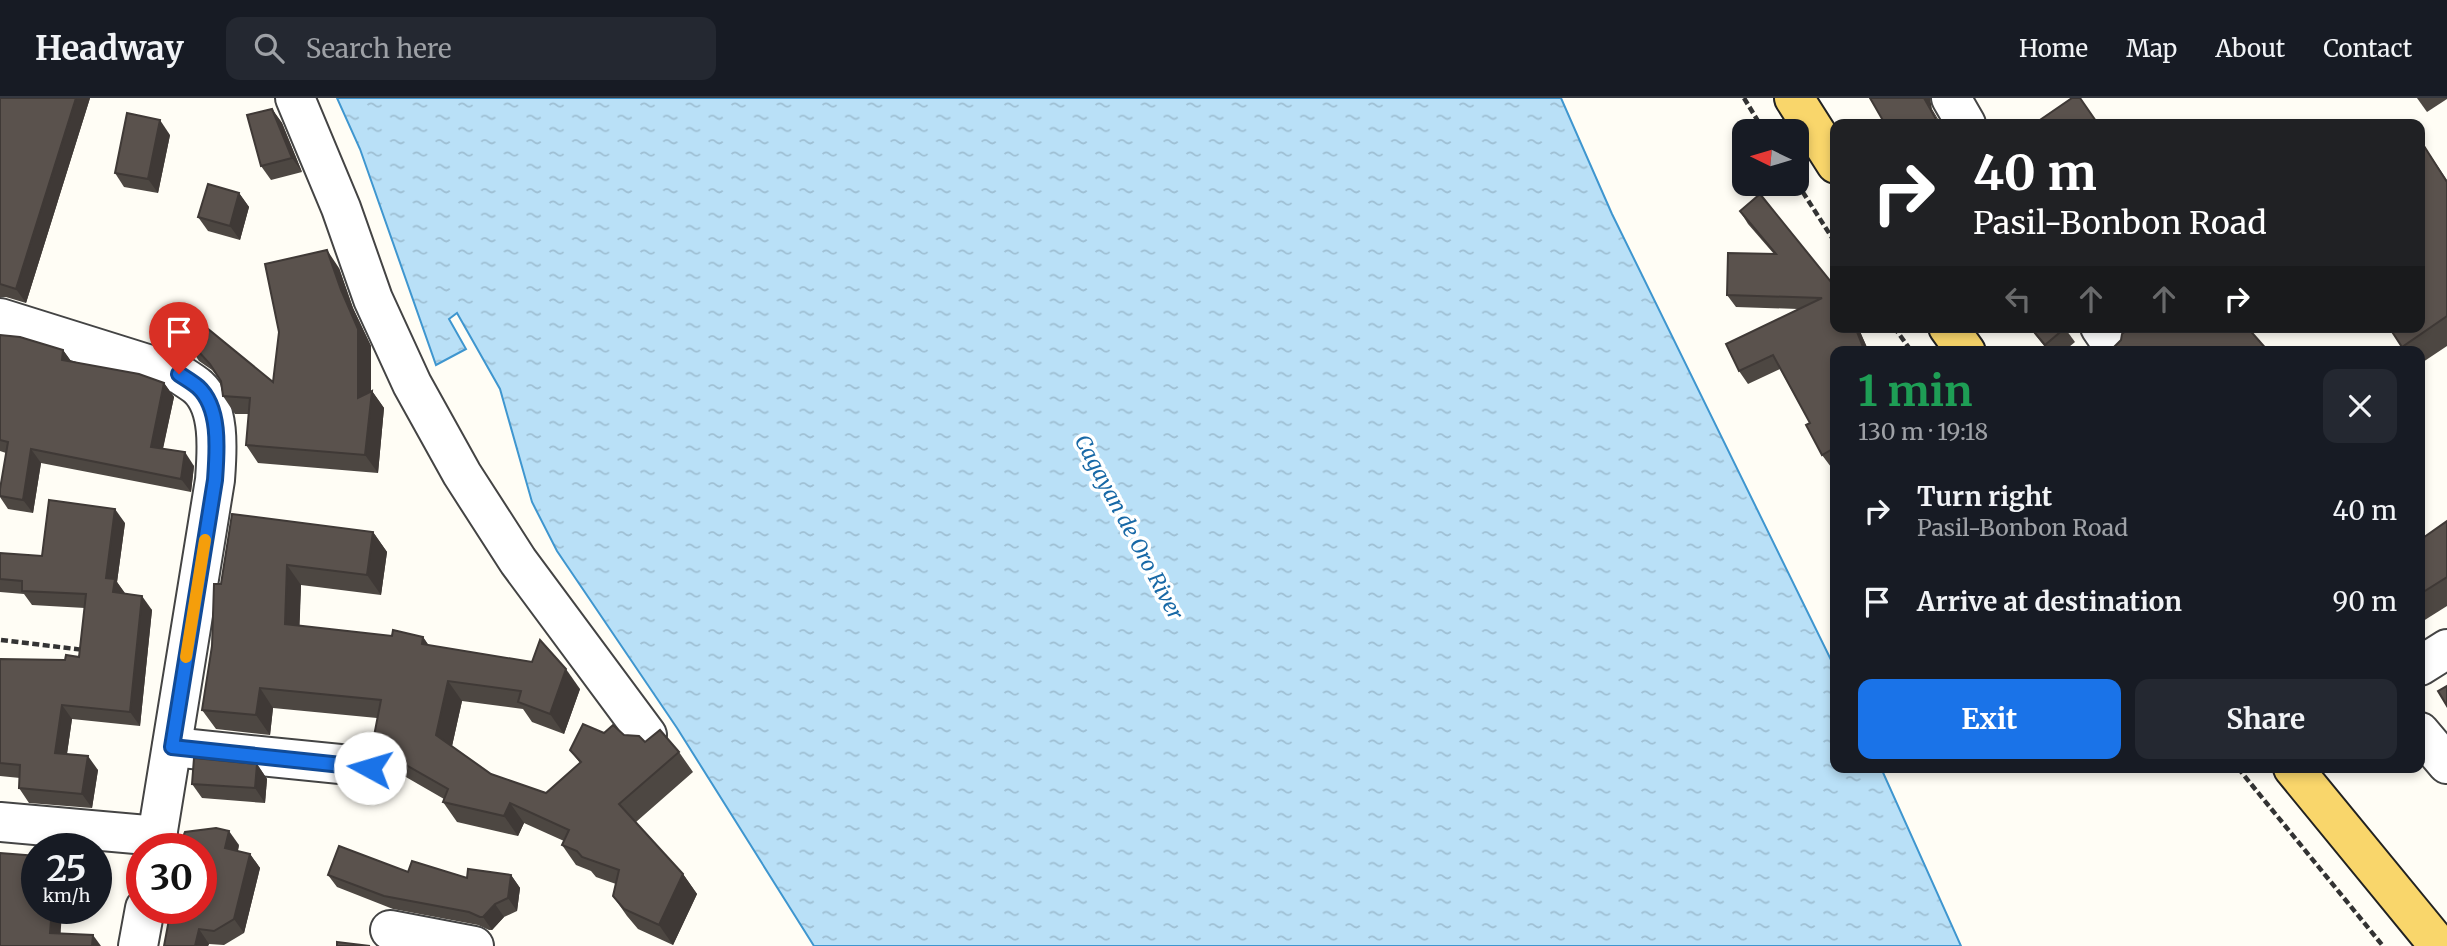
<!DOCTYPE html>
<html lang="en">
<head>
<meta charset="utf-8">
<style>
  body { margin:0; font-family:Merriweather,serif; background:#242831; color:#f1f3f6; height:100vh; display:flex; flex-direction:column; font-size:26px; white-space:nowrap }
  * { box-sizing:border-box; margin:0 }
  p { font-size:23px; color:#9ea1a6 }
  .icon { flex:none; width:38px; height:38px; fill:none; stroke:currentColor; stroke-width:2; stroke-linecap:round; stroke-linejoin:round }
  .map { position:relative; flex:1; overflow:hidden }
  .sheet { position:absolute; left:1830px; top:248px; width:595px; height:427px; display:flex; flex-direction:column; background:#171b24; border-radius:14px; box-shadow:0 4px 10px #0003 }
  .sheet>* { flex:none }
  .guide { position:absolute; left:1830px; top:21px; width:595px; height:214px; border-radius:14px; box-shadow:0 4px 10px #0003; background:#202124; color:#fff; overflow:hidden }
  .needle { width:46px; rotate:275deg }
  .fabs { position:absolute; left:1732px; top:21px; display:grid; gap:14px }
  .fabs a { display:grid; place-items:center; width:77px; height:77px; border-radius:14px; background:#171b24; box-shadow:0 4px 10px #0003; font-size:35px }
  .speed { position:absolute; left:21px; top:735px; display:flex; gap:14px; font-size:35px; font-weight:700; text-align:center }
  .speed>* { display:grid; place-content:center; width:91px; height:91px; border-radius:50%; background:#171b24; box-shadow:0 4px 10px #0003; line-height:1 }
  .speed small { font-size:18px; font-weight:400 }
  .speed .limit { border:10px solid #d22; background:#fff; color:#111 }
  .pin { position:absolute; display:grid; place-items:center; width:60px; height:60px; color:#fff; margin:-72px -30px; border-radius:50% 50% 50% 0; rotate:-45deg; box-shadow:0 0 7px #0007 }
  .pin .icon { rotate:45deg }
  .me { position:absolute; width:77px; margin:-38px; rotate:276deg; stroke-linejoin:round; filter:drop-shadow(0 0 5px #0008) }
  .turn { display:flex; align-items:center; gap:24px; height:147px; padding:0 28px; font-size:32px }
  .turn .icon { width:91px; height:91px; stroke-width:2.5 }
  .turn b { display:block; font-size:49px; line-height:60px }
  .lanes { display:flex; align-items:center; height:66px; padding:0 28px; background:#0003; justify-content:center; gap:35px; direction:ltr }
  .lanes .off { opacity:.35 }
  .round { display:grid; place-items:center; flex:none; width:74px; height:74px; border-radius:14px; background:#242831 }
  .headline { display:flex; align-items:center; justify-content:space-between; height:119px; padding:0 28px }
  h1 { font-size:42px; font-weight:700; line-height:52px; color:#1e9e55 }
  .button { display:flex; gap:14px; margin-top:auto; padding:14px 28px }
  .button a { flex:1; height:80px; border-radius:14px; background:#1a73e8; color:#fff; font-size:28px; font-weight:700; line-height:80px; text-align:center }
  .button a+a { background:#242831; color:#f1f3f6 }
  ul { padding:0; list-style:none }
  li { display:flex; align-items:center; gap:21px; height:91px; padding:0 28px }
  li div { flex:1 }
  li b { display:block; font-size:26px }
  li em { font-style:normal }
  header { display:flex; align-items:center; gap:42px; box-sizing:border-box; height:98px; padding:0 35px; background:#171b24; border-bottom:2px solid #363941 }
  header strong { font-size:33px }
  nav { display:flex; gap:38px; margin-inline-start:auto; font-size:24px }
  .search { width:490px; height:63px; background:#242831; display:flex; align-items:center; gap:18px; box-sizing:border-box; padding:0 24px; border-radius:14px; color:#9ea1a6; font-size:26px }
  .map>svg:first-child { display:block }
  .water { fill:url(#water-ripples); stroke:#3f96cf; stroke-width:2 }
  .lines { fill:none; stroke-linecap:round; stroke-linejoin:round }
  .minor-casing { stroke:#444; stroke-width:42 }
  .major-casing { stroke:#222; stroke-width:42 }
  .path { stroke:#333; stroke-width:4.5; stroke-dasharray:7 3.5; stroke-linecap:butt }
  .minor { stroke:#fff; stroke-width:38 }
  .major { stroke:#f9d66b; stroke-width:38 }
  .wall { fill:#4d4742 }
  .shaded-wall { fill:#3f3936 }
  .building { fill:#5a524d; stroke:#3f3936; stroke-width:2 }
  .route-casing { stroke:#114b97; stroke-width:18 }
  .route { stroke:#1a73e8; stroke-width:12 }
  .slow { stroke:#f59e0b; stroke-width:12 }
  .labels { text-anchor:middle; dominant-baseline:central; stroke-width:7; stroke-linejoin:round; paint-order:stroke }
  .water-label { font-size:21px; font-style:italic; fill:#1768a6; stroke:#fff }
</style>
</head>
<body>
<header>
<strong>Headway</strong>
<div class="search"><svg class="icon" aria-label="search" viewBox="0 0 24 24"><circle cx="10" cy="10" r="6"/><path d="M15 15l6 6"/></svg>Search here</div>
<nav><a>Home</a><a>Map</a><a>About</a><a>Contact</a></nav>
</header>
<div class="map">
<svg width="2447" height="848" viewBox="0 0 2447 848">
  <defs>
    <pattern id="water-ripples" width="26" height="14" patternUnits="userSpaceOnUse" patternTransform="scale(1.75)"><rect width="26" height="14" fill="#b9e0f7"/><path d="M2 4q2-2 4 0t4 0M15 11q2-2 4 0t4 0" fill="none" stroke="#9ebfd3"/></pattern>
  </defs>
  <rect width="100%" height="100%" fill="#fffdf5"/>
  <polygon class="water" points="337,0 1561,0 1612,116 1836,572 1836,670 1881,670 1961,848 814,848 677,630 557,453 532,404 500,291 457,215 449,221 466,251 436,267 360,51"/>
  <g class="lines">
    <defs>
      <g id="minor">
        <polyline points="295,0 341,110 373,201 412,286 462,376 518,463 647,637"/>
        <polyline points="1951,0 1966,26"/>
        <path d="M0,220L179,276C185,280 192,284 198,289C221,310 217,354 215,382L155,751"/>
        <polyline points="2100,229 2117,254"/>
        <polyline points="2420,568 2447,551"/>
        <polyline points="2420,634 2447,666"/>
        <polyline points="172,649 370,669"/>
        <polyline points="0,724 158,738"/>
        <polyline points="390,832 474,848"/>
        <polyline points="138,848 145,810"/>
      </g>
      <g id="major">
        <polyline points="1794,0 1836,66"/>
        <polyline points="1948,229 1966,254"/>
        <polyline points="2293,670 2439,848"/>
      </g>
    </defs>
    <use href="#minor" class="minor-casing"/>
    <use href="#major" class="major-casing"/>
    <g class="path">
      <polyline points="1744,0 1764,33"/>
      <polyline points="1797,85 1836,146"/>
      <polyline points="1894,229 1912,254"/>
      <polyline points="1,542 84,552"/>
      <polyline points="2238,670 2383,848"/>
    </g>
    <use href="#minor" class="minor"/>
    <use href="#major" class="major"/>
  </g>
  <g class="wall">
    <polygon points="0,0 90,0 26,205 6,199 0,199"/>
    <polygon points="2417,0 2447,0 2447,1 2427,14"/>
    <polygon points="272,11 282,25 302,74 271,82 261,68"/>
    <polygon points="170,37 158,95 124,89 115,75"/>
    <polygon points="2424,48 2447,82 2447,248 2420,266 2420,254 2405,254 2389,229"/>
    <polygon points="239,95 249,109 240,142 208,133 198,119"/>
    <polygon points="1740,113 1836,190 1836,229 1858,229 1869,254 1836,254 1836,367 1831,369 1822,357 1810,325 1780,271 1748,286 1739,273 1798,211 1736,209 1727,197 1774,156 1748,126"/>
    <polygon points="339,170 353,210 371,248 371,293 372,293 384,310 378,375 258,365 246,347 249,316 235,316 223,298 219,281 212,272 199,263 187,245 273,284"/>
    <polygon points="2029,229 2064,229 2075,244 2063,254 2049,254"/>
    <polygon points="0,237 63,252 71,263 164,285 174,299 163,351 194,368 191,394 41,365 33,415 8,411 0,399 0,391 6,355 0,353"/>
    <polygon points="2447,423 2447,508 2420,525 2420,442"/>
    <polygon points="125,425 117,484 125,496 152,512 140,628 72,621 67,656 98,672 92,710 29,705 19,690 20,680 0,678 0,561 65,562 79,559 85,510 32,507 24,496 0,494 0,455 42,458"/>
    <polygon points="373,434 387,454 381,497 301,487 299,528 392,538 423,539 428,547 580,591 564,636 532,624 523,611 462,603 452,648 491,676 546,695 580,665 570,652 604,635 624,637 645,644 679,654 693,674 636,724 683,776 697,796 673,847 638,831 627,818 613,798 616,786 596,779 591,773 576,767 562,747 564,743 524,725 518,738 457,724 443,704 444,701 392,671 378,651 377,620 273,610 270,637 216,631 202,612 221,486"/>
    <polygon points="257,666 267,681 265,705 202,700 192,686"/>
    <polygon points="239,747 238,753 250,756 260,770 244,835 224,847 209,846 208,848 164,848"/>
    <polygon points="408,774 467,780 511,777 520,790 517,813 504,819 492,832 489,832 478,827 393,811 337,789 328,777"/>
  </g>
  <g class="shaded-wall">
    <polygon points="76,0 90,0 26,205 16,191"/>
    <polygon points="1924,0 1930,0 1932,11 1941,26 1940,26"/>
    <polygon points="272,11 282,25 302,74 292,60"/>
    <polygon points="160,22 170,37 158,95 148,81"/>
    <polygon points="239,95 249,109 240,142 230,128"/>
    <polygon points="327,152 339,170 353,210 371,248 371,302 372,293 384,310 378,375 365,357 358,300 341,192"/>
    <polygon points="1855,229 1858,229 1869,254 1865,254"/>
    <polygon points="63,252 73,266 62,262"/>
    <polygon points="164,285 174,299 160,363 151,349"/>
    <polygon points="31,351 41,365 33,415 23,402"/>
    <polygon points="185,354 194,368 191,394 181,381"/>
    <polygon points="115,411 125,425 117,484 125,495 113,494 106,480"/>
    <polygon points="373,434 387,454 381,497 367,477"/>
    <polygon points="287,467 301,487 299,546 285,526"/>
    <polygon points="142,498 152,512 140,628 130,614"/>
    <polygon points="423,539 437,559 422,546"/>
    <polygon points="566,571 580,591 564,636 550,616"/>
    <polygon points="448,583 462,603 450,657 436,637"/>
    <polygon points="260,590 273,610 270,637 256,617"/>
    <polygon points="62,607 72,621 65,669 55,655"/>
    <polygon points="88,658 98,672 92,710 82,696"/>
    <polygon points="257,666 267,681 265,705 255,690"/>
    <polygon points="510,705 524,725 518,738 504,718"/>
    <polygon points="229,733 239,747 235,764 225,750"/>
    <polygon points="81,741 88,751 80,751"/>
    <polygon points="250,756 260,770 244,835 234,821"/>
    <polygon points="683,776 697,796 673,847 659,827"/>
    <polygon points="511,777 520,790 517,813 508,800"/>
    <polygon points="495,806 504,819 492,832 483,819"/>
    <polygon points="52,810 62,810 60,848 50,835"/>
    <polygon points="199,831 209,846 208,848 195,848"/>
    <polygon points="93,837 101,848 92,848"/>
  </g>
  <g class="building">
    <polygon points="0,0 76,0 16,191 0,186"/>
    <polygon points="1870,0 1924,0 1937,23 1940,26 1885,26"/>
    <polygon points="2072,0 2080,0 2098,26 2034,26"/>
    <polygon points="272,11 292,60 261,68 247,17"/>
    <polygon points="127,15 160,22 148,81 115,75"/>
    <polygon points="2424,48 2447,84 2447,218 2402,249 2389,229 2420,229 2420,49"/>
    <polygon points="208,86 239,95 230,128 198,119"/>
    <polygon points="1760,96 1836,190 1836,229 1855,229 1865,254 1836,254 1836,349 1822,357 1806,327 1810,325 1773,257 1739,273 1726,246 1822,200 1727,197 1728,155 1776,156 1740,113"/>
    <polygon points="327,152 341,192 358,231 358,300 372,293 365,357 246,347 250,300 223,298 221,283 210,266 199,254 187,245 202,226 273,284 279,234 265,166"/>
    <polygon points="2030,229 2064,229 2065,230 2045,247"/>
    <polygon points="2130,229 2247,229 2269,254 2174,254 2173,252 2171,254 2101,254 2114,249 2121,242 2122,236"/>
    <polygon points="0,237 20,239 63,252 62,262 139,276 164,285 151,349 185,354 181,381 31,351 23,402 0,398 0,391 8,344 0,342"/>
    <polygon points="49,402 115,411 106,480 115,481 113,494 142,498 130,614 62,607 55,655 88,658 82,696 19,690 20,667 0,665 0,561 65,562 66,557 79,559 86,496 22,493 22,483 0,481 0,455 42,458"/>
    <polygon points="232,416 373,434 367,477 287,467 285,526 392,538 393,532 423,539 422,546 532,564 540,542 566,571 550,616 518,604 521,593 448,583 436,637 491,676 546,695 581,664 570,652 583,626 604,635 613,627 624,637 639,638 645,644 660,632 679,654 619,706 683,776 659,827 624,811 613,798 619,772 582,759 577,753 562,747 569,732 510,705 504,718 443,704 448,691 378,651 374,638 381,602 260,590 256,617 202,612 212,548 214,486 221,486"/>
    <polygon points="2447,423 2447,479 2420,496 2420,442"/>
    <polygon points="2447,588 2447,608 2438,593"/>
    <polygon points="194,660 257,666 255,690 192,686"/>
    <polygon points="216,730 229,733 225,750 250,756 234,821 214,833 199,831 195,848 164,848 170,816 187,818 187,810 201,810 201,751 178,751 185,734"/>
    <polygon points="54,738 81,741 80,751 53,751"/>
    <polygon points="339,748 408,774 412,763 467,780 468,771 511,777 508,800 495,806 483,819 480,819 469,814 384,798 328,777"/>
    <polygon points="0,755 37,758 37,810 52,810 50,835 93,837 92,848 0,848"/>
    <polygon points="337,844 370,848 337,848"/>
  </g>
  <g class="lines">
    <defs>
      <path id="route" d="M179,276C185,280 192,284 198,289C221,310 217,353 215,382L172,649L370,670"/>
    </defs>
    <use href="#route" class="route-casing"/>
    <use href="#route" class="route"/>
    <polyline class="slow" points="186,559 205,442"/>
  </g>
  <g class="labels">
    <g class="water-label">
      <text transform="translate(1129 429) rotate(62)">Cagayan de Oro River</text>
    </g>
  </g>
</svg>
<div class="fabs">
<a><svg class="needle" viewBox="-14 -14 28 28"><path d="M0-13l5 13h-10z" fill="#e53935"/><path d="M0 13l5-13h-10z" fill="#9ea1a6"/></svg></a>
</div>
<div class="speed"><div>25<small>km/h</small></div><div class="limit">30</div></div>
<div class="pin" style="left:179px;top:276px;background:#d93025"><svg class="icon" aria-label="arrive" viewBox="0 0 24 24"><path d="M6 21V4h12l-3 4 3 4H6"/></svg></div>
<svg class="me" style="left:370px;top:670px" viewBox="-20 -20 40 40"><circle r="19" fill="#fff"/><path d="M0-13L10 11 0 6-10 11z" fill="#1a73e8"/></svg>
<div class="guide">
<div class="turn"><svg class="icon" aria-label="right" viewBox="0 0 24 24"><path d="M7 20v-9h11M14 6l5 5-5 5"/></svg><div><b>40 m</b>Pasil-Bonbon Road</div></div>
<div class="lanes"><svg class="icon off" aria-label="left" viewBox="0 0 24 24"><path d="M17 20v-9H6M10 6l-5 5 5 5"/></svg><svg class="icon off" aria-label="ahead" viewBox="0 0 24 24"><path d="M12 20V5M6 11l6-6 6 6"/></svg><svg class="icon off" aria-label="ahead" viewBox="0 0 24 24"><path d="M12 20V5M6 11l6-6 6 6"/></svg><svg class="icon" aria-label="right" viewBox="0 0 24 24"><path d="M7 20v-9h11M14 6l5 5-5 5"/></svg></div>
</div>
<section class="sheet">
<div class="headline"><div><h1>1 min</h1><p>130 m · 19:18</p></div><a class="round"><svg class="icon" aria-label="close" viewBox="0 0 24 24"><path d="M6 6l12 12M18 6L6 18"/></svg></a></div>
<ul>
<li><svg class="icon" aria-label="right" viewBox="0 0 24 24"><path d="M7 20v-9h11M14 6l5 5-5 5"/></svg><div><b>Turn right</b><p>Pasil-Bonbon Road</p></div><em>40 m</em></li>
<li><svg class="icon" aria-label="arrive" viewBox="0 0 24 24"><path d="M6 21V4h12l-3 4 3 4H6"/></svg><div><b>Arrive at destination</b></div><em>90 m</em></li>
</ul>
<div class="button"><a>Exit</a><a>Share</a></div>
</section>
</div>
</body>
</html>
